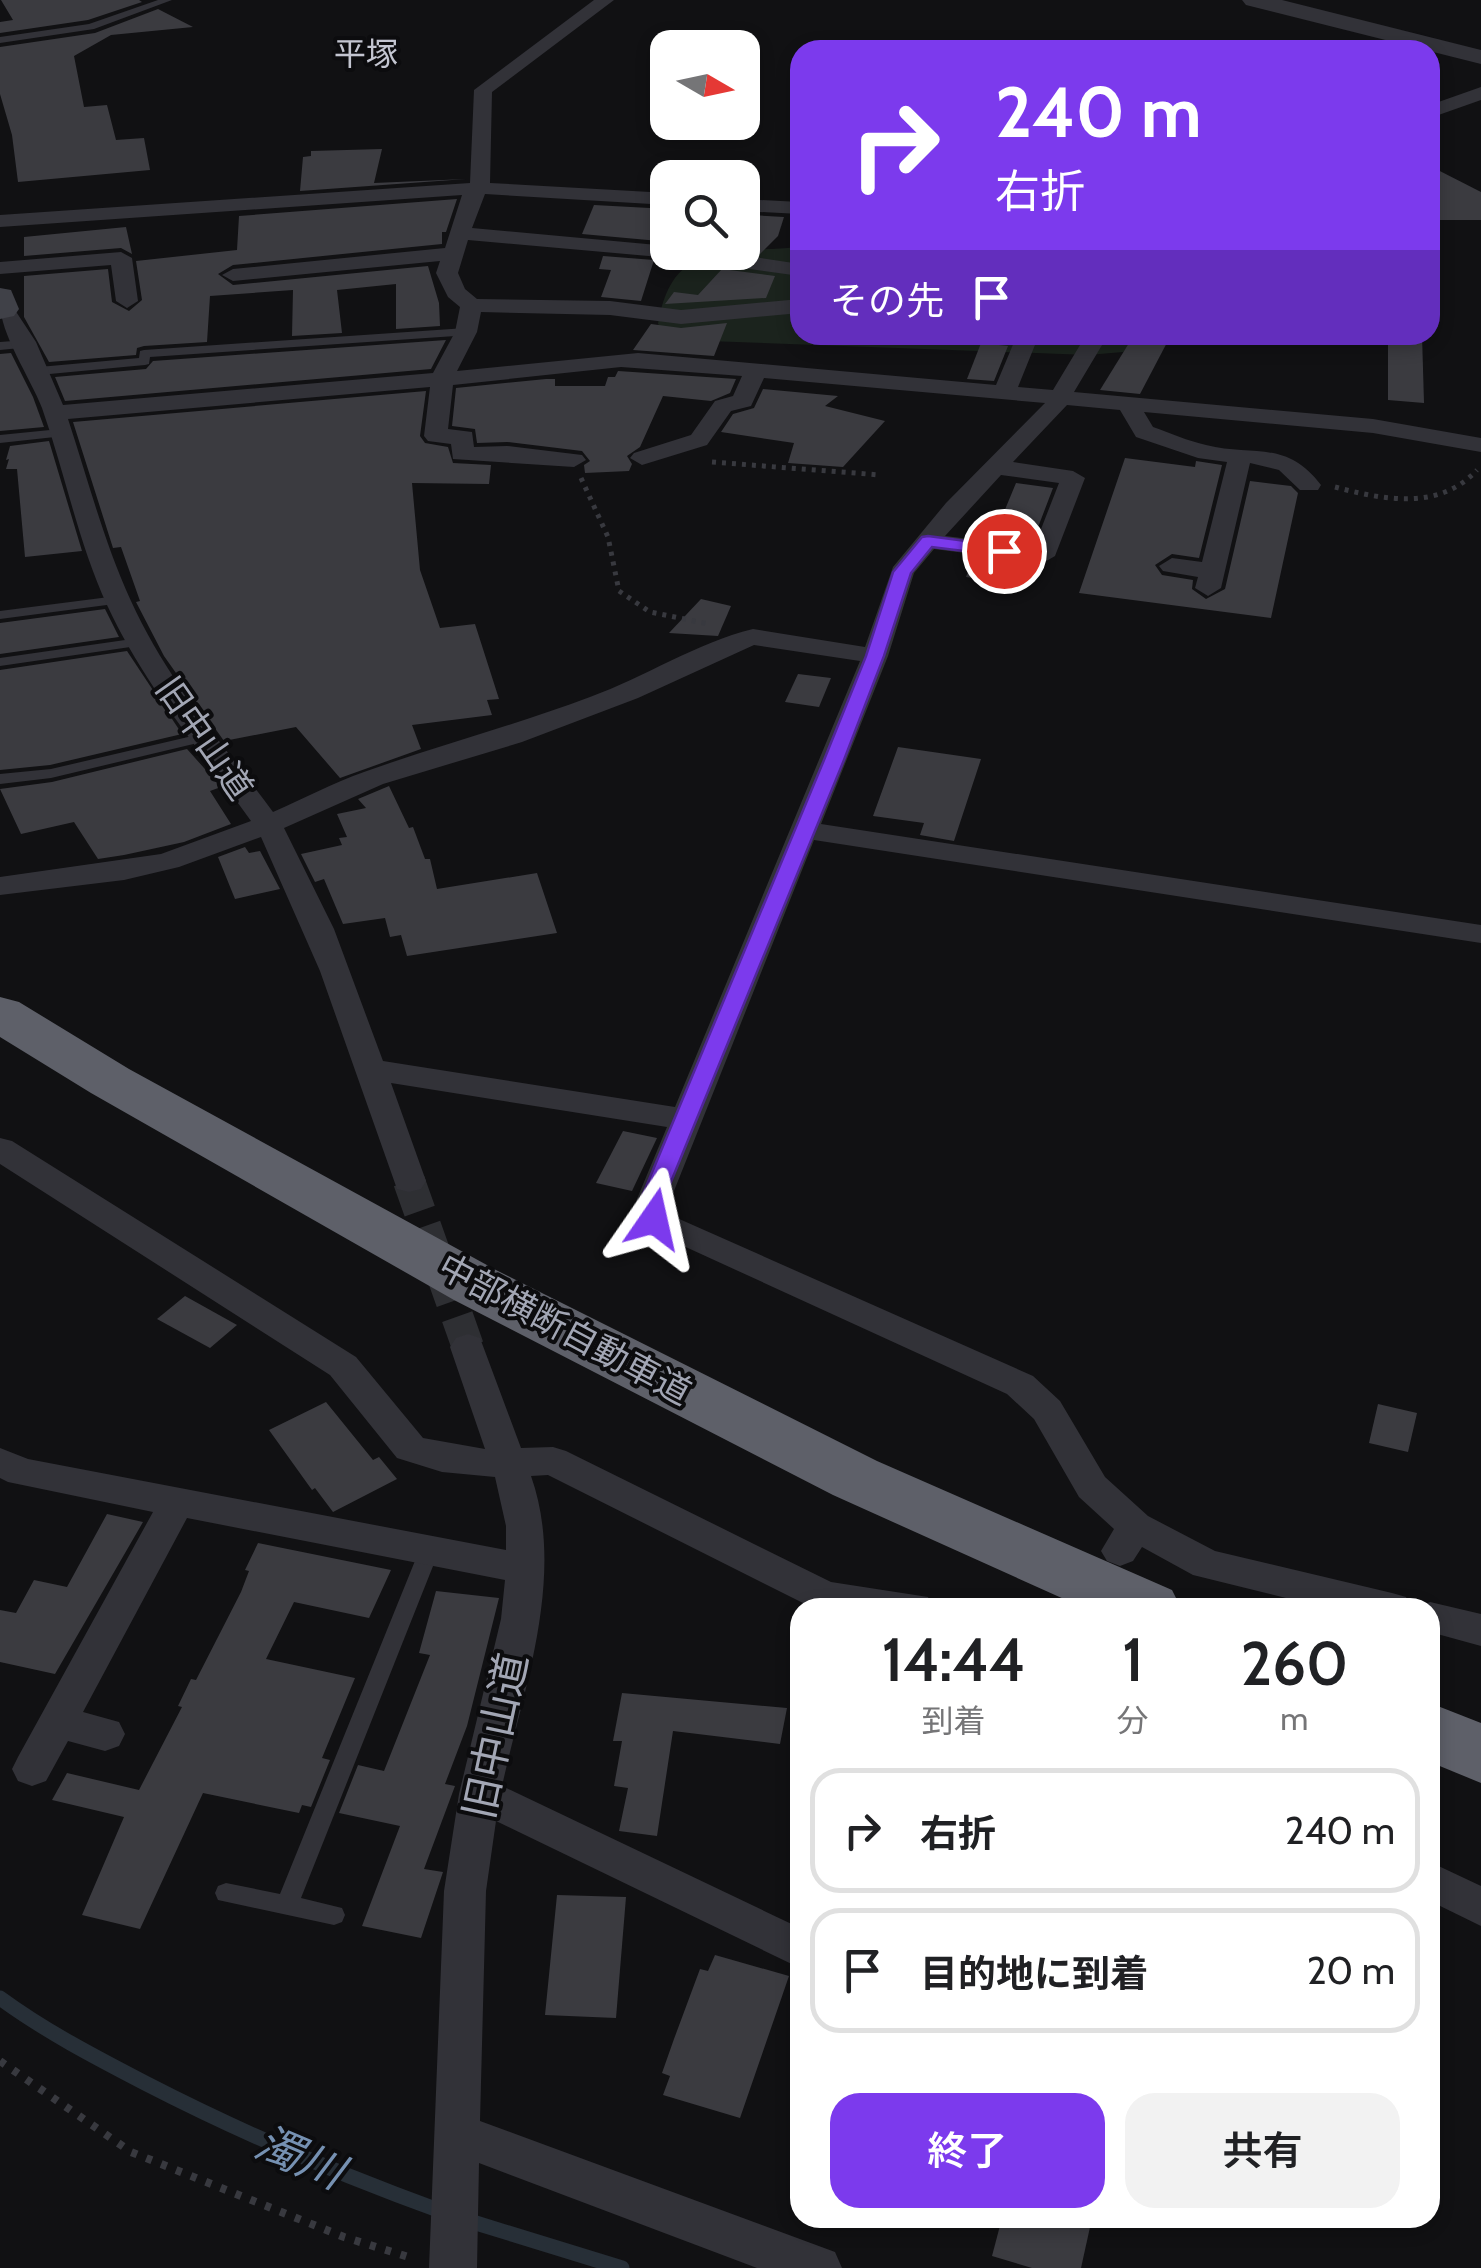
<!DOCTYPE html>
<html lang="ja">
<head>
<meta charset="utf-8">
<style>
  body { margin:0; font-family:Cabin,"Noto Sans JP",sans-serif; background:#f2f2f2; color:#202124; height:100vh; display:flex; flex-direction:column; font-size:38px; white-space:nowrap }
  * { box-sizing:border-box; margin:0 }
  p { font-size:32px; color:#757577 }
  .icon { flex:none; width:55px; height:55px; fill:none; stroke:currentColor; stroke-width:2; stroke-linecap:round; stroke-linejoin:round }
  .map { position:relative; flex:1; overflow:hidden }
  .sheet { position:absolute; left:790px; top:1598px; width:650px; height:630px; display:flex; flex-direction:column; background:#fff; border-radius:30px; box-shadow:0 5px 15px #0003 }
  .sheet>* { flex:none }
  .guide { position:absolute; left:790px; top:40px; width:650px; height:305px; border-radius:30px; box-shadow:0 5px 15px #0003; background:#7c3aed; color:#fff; overflow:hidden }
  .needle { width:65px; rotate:99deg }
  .tools { position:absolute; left:650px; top:30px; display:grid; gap:20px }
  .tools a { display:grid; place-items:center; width:110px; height:110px; border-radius:20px; background:#fff; box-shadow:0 5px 15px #0003; font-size:50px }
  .pin { position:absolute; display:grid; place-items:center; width:85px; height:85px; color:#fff; margin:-42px; border:5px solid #fff; border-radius:50%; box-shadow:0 2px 10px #0007 }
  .me { position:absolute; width:110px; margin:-55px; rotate:11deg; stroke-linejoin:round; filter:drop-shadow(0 0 8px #0008) }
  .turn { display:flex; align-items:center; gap:35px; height:210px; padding:0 40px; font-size:45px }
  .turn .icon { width:130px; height:130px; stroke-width:2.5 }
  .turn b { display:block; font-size:70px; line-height:85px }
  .then { display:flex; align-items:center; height:95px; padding:0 40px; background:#0003; gap:20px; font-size:38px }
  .eta { display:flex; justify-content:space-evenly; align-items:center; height:170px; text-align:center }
  .eta b { font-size:60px; font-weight:600; line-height:70px }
  .primary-button { display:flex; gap:20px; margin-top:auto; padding:20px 40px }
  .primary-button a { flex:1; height:115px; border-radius:30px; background:#7c3aed; color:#fff; font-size:40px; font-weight:600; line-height:115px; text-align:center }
  .primary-button a+a { background:#f2f2f2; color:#202124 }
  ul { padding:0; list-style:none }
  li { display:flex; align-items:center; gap:30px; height:125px; margin:0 20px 15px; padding:0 20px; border:5px solid #e0e0e0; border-radius:30px }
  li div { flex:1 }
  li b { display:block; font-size:38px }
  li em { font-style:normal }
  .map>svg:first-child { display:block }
  .green { fill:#1b231d }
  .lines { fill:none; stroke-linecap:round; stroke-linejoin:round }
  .stream { stroke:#272f37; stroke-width:15 }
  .building { fill:#3b3b40 }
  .minor-tunnel { stroke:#2e2f33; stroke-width:32; stroke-dasharray:32 16; stroke-linecap:butt }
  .path-far1 { stroke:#38393f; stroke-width:5; stroke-dasharray:4 6; stroke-linecap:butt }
  .path { stroke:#38393f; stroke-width:8; stroke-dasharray:6 10; stroke-linecap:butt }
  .service { fill:#323238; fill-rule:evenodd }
  .minor { fill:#323238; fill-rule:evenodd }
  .tertiary { fill:#323238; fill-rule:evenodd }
  .secondary { fill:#404148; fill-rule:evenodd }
  .motorway { fill:#5e6069; fill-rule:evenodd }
  .route { fill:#7c3aed; stroke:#51269a; stroke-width:2.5 }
  .labels { text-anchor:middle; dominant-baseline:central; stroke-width:8; stroke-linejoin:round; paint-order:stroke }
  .far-quarter-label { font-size:32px; fill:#c3c5d0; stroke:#0c0c0e }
  .street-label { font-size:35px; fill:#a2a6b4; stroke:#0c0c0e }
  .near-street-label { font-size:42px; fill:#a2a6b4; stroke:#0c0c0e }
  .near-water-label { font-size:45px; font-style:italic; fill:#7691b2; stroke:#0c0c0e }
</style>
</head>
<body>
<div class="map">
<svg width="1481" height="2268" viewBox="0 0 1481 2268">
  <rect width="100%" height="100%" fill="#111113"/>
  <path class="green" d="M800,247V335H1149L1123,352L1088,355L708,341L668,337L658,324C672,238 729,254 800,247Z"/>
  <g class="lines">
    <g class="stream">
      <path d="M0,1998C45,2031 95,2057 145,2083C242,2133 343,2176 446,2213"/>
      <polyline points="463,2219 622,2268"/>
    </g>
  </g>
  <g class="building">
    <polygon points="1,0 139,0 142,2 88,20 0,33 0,22 13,20"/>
    <polygon points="158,9 193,27 111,35 74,56 84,107 107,105 116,140 144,138 150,170 18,182 12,135 0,94 0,47 95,33"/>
    <polygon points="382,149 374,183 466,179 300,191 303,157 311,156 311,151"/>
    <polygon points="1430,166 1481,192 1481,220 1430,220"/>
    <polygon points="457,199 446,232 442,232 442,244 233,265 218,274 233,285 428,266 439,303 440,326 396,329 396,284 337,290 342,333 292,336 293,290 210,296 207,342 144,346 137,348 136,355 49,362 24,317 24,276 108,269 112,302 129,311 142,300 136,261 237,250 239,216"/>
    <polygon points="594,205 668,209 659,241 582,234"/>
    <polygon points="752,215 784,217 778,236 760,254 742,251"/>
    <polygon points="126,227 132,254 121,248 24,256 24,237"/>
    <polygon points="603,256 654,260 641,301 601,297 611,270 599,269"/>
    <polygon points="722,269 775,276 766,298 665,304 674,292 698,295"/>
    <polygon points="727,323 714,356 633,350 651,324 681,328"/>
    <polygon points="1134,335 1171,335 1140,394 1100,390"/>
    <polygon points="1388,335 1422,335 1424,403 1388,400"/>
    <polygon points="446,340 431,369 65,401 55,377 146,369 153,361"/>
    <polygon points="981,343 1008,346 994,381 967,379"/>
    <polygon points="11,353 33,397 44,427 0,431 0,354"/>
    <polygon points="618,371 736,379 730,393 711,401 663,396 640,447 627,456 632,464 629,471 585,473 584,465 590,461 582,451 507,442 477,443 475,429 452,426 456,388 546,379 555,379 555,386 605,386 608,377 615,377"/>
    <polygon points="763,389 838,396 825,406 885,421 843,467 788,463 794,443 721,432 733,414 754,408"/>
    <polygon points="426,391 420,436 425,443 448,447 453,463 491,465 489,484 412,483 420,570 440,628 475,624 499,699 487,700 492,715 412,725 421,749 340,778 296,727 224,741 164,656 136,602 140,601 121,547 113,548 73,422"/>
    <polygon points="49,441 82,551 25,557 17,469 6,469 9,459 6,460 10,446"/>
    <polygon points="1125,458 1195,467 1196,461 1222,465 1199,558 1172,554 1155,565 1162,575 1193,580 1192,589 1206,599 1225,589 1250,481 1291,486 1298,493 1271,618 1079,593"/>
    <polygon points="1016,483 1053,488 1032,543 981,537 986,522 999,524"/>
    <polygon points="973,558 1026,565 1019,585 966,577"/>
    <polygon points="701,599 731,606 718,636 669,633"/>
    <polygon points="105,609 119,637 0,654 0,623"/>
    <polygon points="127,651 182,734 50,765 0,770 0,670"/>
    <polygon points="798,674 831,678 819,707 785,702"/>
    <polygon points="898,747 981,759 954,841 920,835 924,823 873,816"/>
    <polygon points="187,749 221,787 210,791 231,824 184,842 124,855 98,859 74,822 21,834 0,789 52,782"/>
    <polygon points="389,786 409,828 413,827 425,859 430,859 437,889 537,873 557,933 407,956 401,935 390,937 385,918 343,924 324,879 315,882 301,854 342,845 339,838 347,837 337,814 366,808 358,799"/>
    <polygon points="245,847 249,853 260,851 280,889 235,899 218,857"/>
    <polygon points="623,1131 657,1138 632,1191 596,1183"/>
    <polygon points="185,1296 237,1325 210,1348 157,1319"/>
    <polygon points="326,1402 373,1460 379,1457 397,1479 333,1512 315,1488 312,1490 269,1430"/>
    <polygon points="1378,1404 1417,1413 1408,1452 1369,1443"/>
    <polygon points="107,1514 143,1522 55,1674 0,1662 0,1610 16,1613 34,1580 67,1587"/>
    <polygon points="258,1543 391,1570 369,1618 294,1602 266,1659 355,1678 322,1758 330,1760 311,1807 302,1805 299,1813 203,1793 140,1929 82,1915 124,1817 52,1800 67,1773 139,1790 182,1707 178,1706 191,1679 196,1680 241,1592 249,1571 245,1570"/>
    <polygon points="436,1591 499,1598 467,1726 445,1784 455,1786 424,1869 443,1872 421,1938 362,1926 400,1826 339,1813 358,1765 384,1771 430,1655 419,1653"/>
    <polygon points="622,1693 787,1708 780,1744 673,1731 657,1836 619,1831 628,1788 614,1786 622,1741 613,1741"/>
    <polygon points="557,1895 626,1897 616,2018 545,2015"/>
    <polygon points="715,1955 789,1976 740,2118 663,2095 670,2076 662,2073 674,2039 700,1969 708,1971"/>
    <polygon points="1002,2218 1092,2218 1081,2268 1032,2268 992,2256"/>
  </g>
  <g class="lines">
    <polyline class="minor-tunnel" points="409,1181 468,1347"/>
    <g class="path-far1">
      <polyline points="712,462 880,475"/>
      <polyline points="581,478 608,537 619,591 650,612 709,624"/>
      <path d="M1335,487C1384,500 1439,511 1477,470"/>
    </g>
    <polyline class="path" points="0,2061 131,2152 344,2237 415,2259"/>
    <g class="service">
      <polygon points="158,0 172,0 94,29 0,43 0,37 89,24"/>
      <polygon points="466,328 470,329 470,335 150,357 149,364 145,365 39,375 33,371 39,367 139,358 140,351 144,350"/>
      <polygon points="26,340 32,344 30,347 0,350 0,342"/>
      <polygon points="60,429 66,433 64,436 0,443 0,435"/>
      <polygon points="117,596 122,597 122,603 0,619 0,611"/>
      <polygon points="139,638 144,639 144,645 0,666 0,658"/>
      <polygon points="201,734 206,735 206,741 51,778 0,784 0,774 51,769"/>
      <polygon points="429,1543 436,1545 439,1551 301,1898 342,1908 345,1915 342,1922 334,1925 218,1900 215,1893 218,1886 226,1883 280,1894 419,1551 422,1545"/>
    </g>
    <g class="minor">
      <path d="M594,0H614L492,92L490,183L668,193V205L485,194L472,228L668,246V252H722L800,264V276L671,258L468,240L458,273L465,289L477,299L610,301L681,310L800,299V313L681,324L610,315L481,312L477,332L457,371L638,353L996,385L1017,335H1039L1018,387L1053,390L1086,335H1108L1074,392L1373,419L1481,438V452L1373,433L1144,412L1153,427C1170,433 1188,441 1206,445C1253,457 1286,439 1321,485L1318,490H1300L1279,470L1250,463L1221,588L1208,596L1195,588L1198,577L1163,571L1159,566L1172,558L1202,562L1227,462L1198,458L1136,437L1120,410L1067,405L1013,462L1073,471L1085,478L1055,556L1043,563L934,549L914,573L888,656L821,824L1481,925V943L814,840L668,1206L669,1213L677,1218L1033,1376L1060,1401L1105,1477L1148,1516L1215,1551L1392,1593L1406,1597L1411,1608H1326L1193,1575L1142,1547L1133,1561L1120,1566L1107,1561L1101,1551L1114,1529L1079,1497L1034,1419L1007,1394L642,1227L634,1206L667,1127L391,1083L426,1181L421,1189L409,1192L397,1189L320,971L261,837L179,867L124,880L0,895V877L161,854L251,821C200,750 144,685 107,605C78,542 65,473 42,408C30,377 0,334 0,303L11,304L36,342L63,405L433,373L455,332L460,307L448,297L436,273L440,261L233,281L222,275L233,269L445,248L462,195L0,227V215L470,183L474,90ZM621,367L742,376L733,396L715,401L691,435L634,453L630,458L642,465L707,445L731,411L751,406L764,378L1045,403L946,503L893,567L865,647L753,629C696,643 645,677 590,697C516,725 439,745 364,772C333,783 303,799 273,812C222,743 167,680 131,601C104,542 88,480 68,419L430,387L424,436L428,441L451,444L453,459L574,467L586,460L582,455L507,446L474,447L472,432L448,429L453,385ZM1001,475L1059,483L1034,547L945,536ZM754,645L860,661L675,1107L383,1061L334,929L284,828L383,784L522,742L638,698Z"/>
      <polygon points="1481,87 1481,100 1430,118 1430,105"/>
      <polygon points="742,199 800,202 800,214 742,211"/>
      <polygon points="121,252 132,258 138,301 127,308 116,301 111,265 0,274 0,262"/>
      <path d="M0,1138L12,1141L356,1357L423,1438L485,1449L450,1347L456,1338L468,1334L480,1338L521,1448L553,1447L566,1451L831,1582L928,1597L933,1608L811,1607L548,1475L531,1476C566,1575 524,1687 502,1786L800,1928V1968L496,1821L486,1891L480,2121L835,2252L842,2268H757L479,2163L477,2268H429L444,1891L459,1794L501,1619L505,1580L187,1518L83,1712L119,1722L125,1734L119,1746L105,1751L68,1741L46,1781L32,1786L18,1781L12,1769L18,1757L153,1512L8,1482L0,1478V1448L28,1459L506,1550V1526L495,1477L442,1472L397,1458L330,1375L0,1164Z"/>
      <polygon points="1430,1602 1481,1614 1481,1646 1430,1632 1430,1608 1416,1608"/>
      <polygon points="1430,1862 1481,1886 1481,1926 1430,1901"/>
    </g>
    <polygon class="tertiary" points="1242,0 1282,0 1481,50 1481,64 1246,5"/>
    <polygon class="secondary" points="0,288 11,290 19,309 14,316 0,319"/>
    <g class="motorway">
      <polygon points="0,997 19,1002 129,1069 496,1270 877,1461 1172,1590 1181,1608 1084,1608 833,1495 454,1300 91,1093 0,1037"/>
      <polygon points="1430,1703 1481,1723 1481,1783 1430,1762"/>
    </g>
  </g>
  <polygon class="route" points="928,536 1004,546 1013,551 1004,556 932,547 911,573 884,656 844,760 666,1194 663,1206 666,1219 654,1227 646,1225 640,1206 643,1194 824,760 866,656 893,572 922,537"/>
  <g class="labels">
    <g class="far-quarter-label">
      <text x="366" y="53">平塚</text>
    </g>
    <g class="street-label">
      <text transform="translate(205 738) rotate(55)">旧中山道</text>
      <text transform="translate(565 1329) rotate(28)">中部横断自動車道</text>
    </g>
    <g class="near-street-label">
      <text transform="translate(495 1736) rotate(-78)">旧中山道</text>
    </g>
    <g class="near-water-label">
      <text transform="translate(300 2157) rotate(23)">濁川</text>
    </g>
  </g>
</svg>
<div class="tools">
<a><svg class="needle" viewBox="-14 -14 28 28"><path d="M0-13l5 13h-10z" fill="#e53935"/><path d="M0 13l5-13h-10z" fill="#757577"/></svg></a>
<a><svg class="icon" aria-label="search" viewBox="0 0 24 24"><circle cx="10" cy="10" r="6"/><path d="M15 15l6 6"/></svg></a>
</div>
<div class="pin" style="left:1004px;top:551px;background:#d93025"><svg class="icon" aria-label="arrive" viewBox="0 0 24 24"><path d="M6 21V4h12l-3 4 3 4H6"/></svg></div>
<svg class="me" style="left:654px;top:1219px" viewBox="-20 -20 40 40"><path d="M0-17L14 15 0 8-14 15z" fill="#7c3aed" stroke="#fff" stroke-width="4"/></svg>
<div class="guide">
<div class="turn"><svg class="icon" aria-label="right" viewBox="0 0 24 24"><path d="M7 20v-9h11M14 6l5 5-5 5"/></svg><div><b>240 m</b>右折</div></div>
<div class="then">その先<svg class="icon" aria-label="arrive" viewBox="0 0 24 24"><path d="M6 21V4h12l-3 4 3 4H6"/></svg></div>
</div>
<section class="sheet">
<div class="eta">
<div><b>14:44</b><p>到着</p></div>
<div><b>1</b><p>分</p></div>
<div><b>260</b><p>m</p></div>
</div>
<ul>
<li><svg class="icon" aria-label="right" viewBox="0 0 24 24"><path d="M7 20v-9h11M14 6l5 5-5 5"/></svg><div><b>右折</b></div><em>240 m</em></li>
<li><svg class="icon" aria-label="arrive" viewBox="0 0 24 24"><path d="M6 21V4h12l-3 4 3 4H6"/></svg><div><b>目的地に到着</b></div><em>20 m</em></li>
</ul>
<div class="primary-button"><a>終了</a><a>共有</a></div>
</section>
</div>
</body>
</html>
